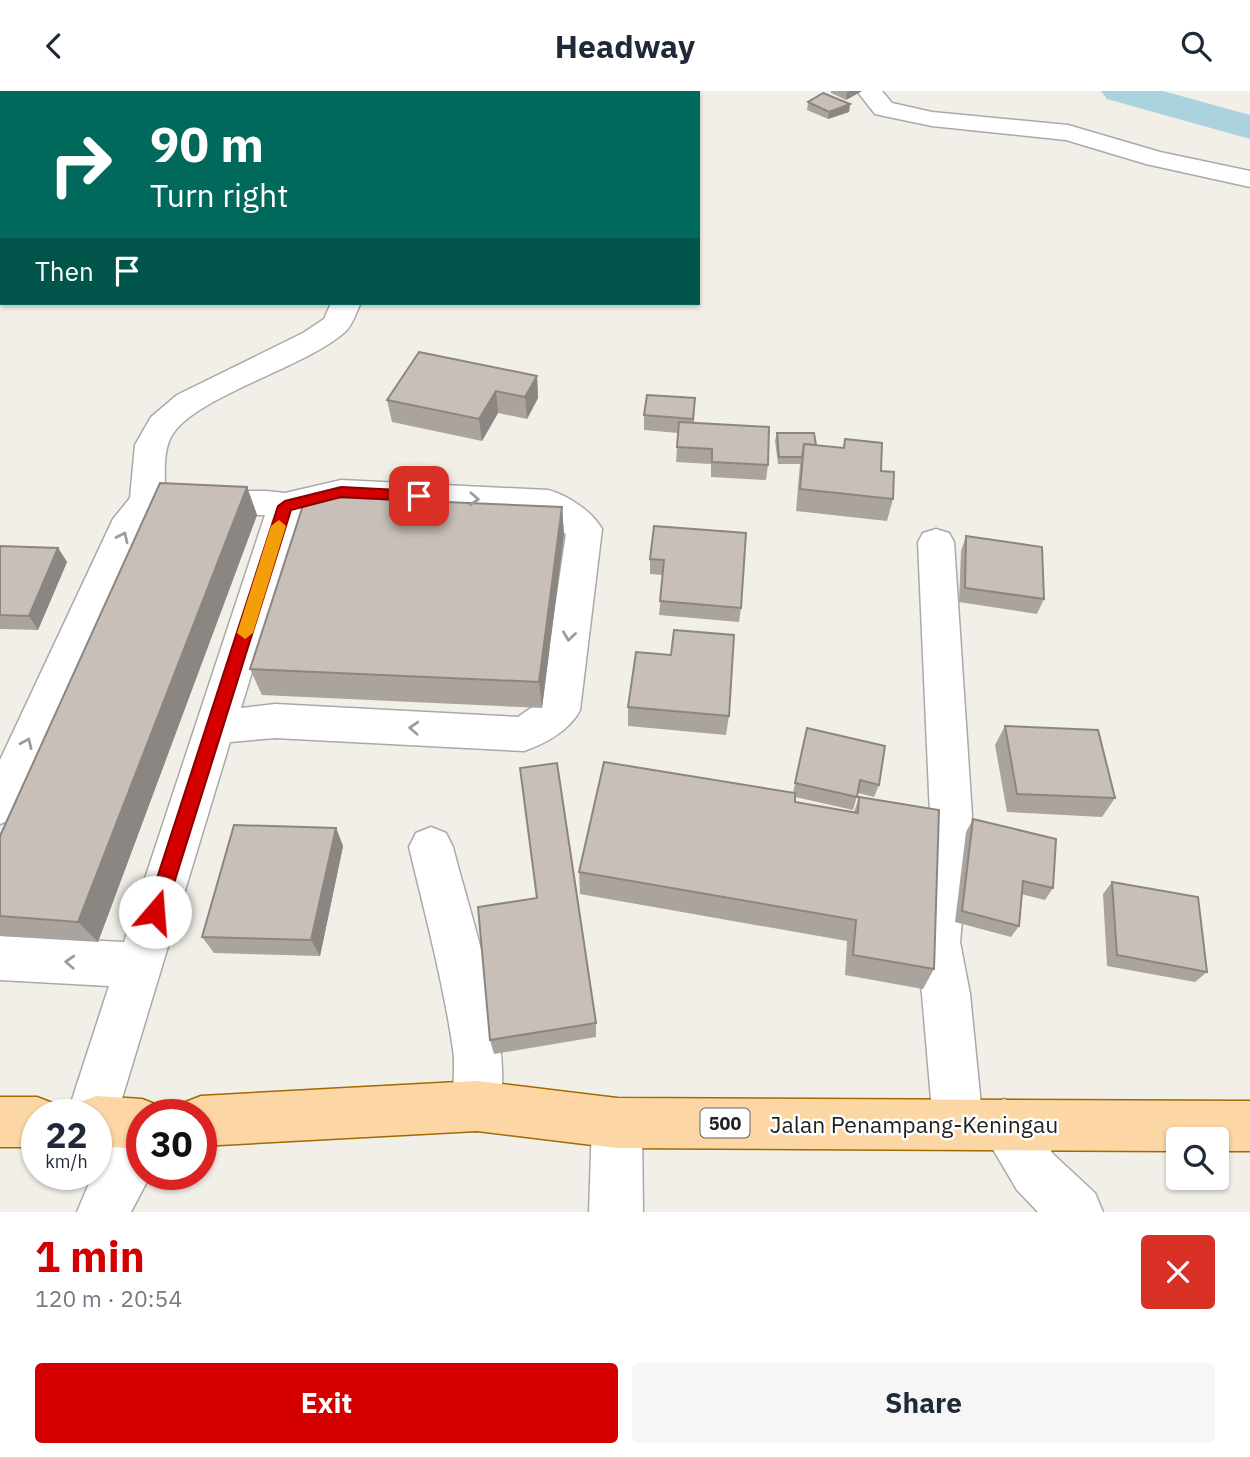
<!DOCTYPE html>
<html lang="en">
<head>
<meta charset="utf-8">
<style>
  body { margin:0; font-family:"IBM Plex Sans",sans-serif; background:#f6f6f7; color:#1f2937; height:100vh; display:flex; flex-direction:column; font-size:26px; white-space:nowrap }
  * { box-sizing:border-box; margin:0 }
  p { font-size:23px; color:#747a83 }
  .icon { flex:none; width:38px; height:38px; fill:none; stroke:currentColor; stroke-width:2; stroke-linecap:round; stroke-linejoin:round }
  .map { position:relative; height:1121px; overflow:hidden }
  .sheet { display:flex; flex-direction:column; background:#fff; flex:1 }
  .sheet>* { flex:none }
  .guide { position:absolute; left:0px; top:0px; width:700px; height:214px; box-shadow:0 2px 5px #0004; background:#00695c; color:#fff; overflow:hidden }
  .tools { position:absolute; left:1166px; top:1036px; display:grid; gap:14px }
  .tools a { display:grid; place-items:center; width:63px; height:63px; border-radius:7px; background:#fff; box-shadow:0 2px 5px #0004; font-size:35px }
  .speed { position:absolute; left:21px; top:1008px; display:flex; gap:14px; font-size:35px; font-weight:700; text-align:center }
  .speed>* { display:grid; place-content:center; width:91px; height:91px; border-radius:50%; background:#fff; box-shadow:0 2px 5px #0004; line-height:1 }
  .speed small { font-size:18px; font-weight:400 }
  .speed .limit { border:10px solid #d22; background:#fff; color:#111 }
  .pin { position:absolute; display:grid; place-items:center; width:60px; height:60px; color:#fff; margin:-30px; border-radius:14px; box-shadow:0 4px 10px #0006 }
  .me { position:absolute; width:77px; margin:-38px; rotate:18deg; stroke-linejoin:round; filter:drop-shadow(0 0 5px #0008) }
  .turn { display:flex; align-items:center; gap:24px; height:147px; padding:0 35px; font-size:32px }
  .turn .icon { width:91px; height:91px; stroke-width:2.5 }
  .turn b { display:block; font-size:49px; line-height:60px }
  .then { display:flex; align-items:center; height:66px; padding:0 35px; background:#0003; gap:14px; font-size:26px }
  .round { display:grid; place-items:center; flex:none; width:74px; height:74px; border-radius:7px; background:#f6f6f7 }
  .headline { display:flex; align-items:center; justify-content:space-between; height:119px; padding:0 35px }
  h1 { font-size:42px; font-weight:700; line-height:52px; color:#d40000 }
  .button { display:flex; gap:14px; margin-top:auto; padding:14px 35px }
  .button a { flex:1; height:80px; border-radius:7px; background:#d40000; color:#fff; font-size:28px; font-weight:700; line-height:80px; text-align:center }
  .button a+a { background:#f6f6f7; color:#1f2937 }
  header { display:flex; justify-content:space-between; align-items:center; height:91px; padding:0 35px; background:#fff; font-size:32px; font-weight:700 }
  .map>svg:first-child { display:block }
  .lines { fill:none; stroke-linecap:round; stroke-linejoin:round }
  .river { fill:#aad3df; fill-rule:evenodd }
  .minor-casing { stroke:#a9a9a9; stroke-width:3 }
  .major-casing { stroke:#a06b00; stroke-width:3 }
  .minor { fill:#fff; fill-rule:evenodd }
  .major { fill:#fcd6a4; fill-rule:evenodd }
  .wall { fill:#aba49e }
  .shaded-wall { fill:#8b8681 }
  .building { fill:#c7bfb8; stroke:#8b8681; stroke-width:2 }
  .oneway { stroke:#9c9c9c }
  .route { fill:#d40000; stroke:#8a0000; stroke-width:2 }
  .slow { fill:#f59e0b }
  .labels { text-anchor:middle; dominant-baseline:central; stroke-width:5; stroke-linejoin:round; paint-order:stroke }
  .shield { fill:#fff; stroke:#646464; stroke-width:2 }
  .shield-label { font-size:18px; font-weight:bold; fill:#222 }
  .near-street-label { font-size:23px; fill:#222; stroke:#fff }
</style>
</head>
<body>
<header><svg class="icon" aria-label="back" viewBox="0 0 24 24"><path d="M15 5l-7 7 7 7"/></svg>Headway<svg class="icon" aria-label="search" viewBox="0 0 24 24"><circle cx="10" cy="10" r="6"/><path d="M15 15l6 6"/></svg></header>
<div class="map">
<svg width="1250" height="1121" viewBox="0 0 1250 1121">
  <rect width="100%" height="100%" fill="#f2efe9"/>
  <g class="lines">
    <g class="river">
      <rect x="112" y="0" width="38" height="2"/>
      <polygon points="1101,0 1163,0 1250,24 1250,48 1107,8"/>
      <polygon points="2,177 2,206 0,207 0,178"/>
    </g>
    <defs>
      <g id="minor">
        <polygon points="857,0 882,0 892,12 932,21 1068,34 1160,61 1250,80 1250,96 1146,73 1066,49 932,35 884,25 875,23"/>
        <path d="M331,212H361C356,221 353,233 346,240C308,276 192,306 171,346C163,361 165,382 165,399L266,400L285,402L341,389L548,399C567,404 592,420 602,438L580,619C570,639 545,653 524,660L275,647L230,651L117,1024L110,1042L96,1047V1024H67L109,895L0,889V845L124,851L265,424H156L146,435L15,727L0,733V669L113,428L130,407L135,354L151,326L177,304L303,242L324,228ZM341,413L540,423L566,443L541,610L518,626L275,613L241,617L300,424Z"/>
        <polygon points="936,438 949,442 954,451 972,724 960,851 970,903 982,1024 986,1015 1004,1008 1022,1015 1053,1063 1095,1102 1103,1121 1038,1121 1017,1099 981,1038 976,1050 958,1057 940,1050 933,1032 922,903 914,851 930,724 918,451 923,442"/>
        <path d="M431,736L446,742L453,756C470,824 521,970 495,1033L477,1040L459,1033C448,1006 457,986 453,958C443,890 425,823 409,756L416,742Z"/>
        <polygon points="617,1007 635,1014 642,1032 643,1121 589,1121 592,1032 599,1014"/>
        <polygon points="142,1023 142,1083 151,1083 131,1121 77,1121 93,1083 96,1083 96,1077 124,1031"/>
      </g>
      <g id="major">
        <polygon points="477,990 617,1007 1250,1010 1250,1060 1216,1060 1216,1048 1178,1048 1178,1060 617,1057 477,1040 201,1055 201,1024 178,1024 183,1012 201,1005"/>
        <polygon points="96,1005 142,1008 160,1015 164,1024 142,1024 142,1058 96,1055 96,1024 73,1024 78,1012"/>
        <polygon points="0,1006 37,1006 55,1013 59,1024 37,1024 37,1056 0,1056"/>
      </g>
    </defs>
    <use href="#minor" class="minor-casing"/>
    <use href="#major" class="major-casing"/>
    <use href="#minor" class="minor"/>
    <use href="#major" class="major"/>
  </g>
  <g class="wall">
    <polygon points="831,0 862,0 846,9 831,2"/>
    <polygon points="808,11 850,13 849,21 828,28 807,19"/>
    <polygon points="537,285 538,307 527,328 498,322 482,350 392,331 387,309"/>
    <polygon points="695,307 694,332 768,374 766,389 711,386 711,373 676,371 678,342 644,339 644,324"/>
    <polygon points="777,342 816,354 843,357 845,348 881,380 893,408 887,430 796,420 800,373 778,373 775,350"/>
    <polygon points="247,396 257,424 98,851 0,845 0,745"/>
    <polygon points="562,416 564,444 542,617 262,604 250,578"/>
    <polygon points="654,435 741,517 739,531 659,524 663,484 650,483 650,468"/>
    <polygon points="966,445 1044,508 1037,523 959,511 961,460"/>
    <polygon points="0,455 58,457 67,471 38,539 0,538"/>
    <polygon points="628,616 729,625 726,644 628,635"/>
    <polygon points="1005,635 1115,707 1102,726 1007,721 995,654"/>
    <polygon points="807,637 879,694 874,706 858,702 853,719 795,706 795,711 854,721 859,706 934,878 923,898 845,884 847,850 580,803 579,781 793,702"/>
    <polygon points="973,728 1053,797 1045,809 1021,803 1019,835 1011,846 955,831 966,741"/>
    <polygon points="336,737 343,755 320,865 214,862 202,846"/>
    <polygon points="1112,791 1207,881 1195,891 1107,875 1103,803"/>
    <polygon points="596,932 596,946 494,963 490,949"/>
  </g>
  <g class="shaded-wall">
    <polygon points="850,0 862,0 846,9 847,1"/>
    <polygon points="850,13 849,21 828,28 829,21"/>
    <polygon points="537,285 538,307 527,328 525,306"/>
    <polygon points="496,300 498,322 482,350 479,328"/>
    <polygon points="247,396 257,424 98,851 78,831"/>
    <polygon points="562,416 564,444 542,617 539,591"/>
    <polygon points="58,457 67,471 38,539 29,525"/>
    <polygon points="336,737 343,755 320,865 311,849"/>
  </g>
  <g class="building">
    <polygon points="823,2 850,13 829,21 808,11"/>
    <polygon points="419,261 537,285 525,306 496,300 479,328 387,309"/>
    <polygon points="647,304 695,307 693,328 644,324"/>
    <polygon points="679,331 769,336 768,374 712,371 712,358 677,356"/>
    <polygon points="777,342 814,342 816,354 804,353 802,366 779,366"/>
    <polygon points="845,348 882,352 881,380 894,381 893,408 800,398 804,353 844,357"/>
    <polygon points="160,392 247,396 78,831 0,825 0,745"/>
    <polygon points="306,405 562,416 539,591 250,578"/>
    <polygon points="654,435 746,442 741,517 660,510 664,469 650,468"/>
    <polygon points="966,445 1042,456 1044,508 965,497"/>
    <polygon points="0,455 58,457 29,525 0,524"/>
    <polygon points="674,539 734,544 729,625 628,616 636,561 671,564"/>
    <polygon points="1005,635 1098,639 1115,707 1017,703"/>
    <polygon points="807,637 885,655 879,694 860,689 857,706 795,692"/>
    <polygon points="604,671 795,702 795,711 858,722 859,706 939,719 934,878 853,864 856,829 579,781"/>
    <polygon points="557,672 596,932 490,949 478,816 537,807 520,677"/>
    <polygon points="973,728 1056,748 1053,797 1023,790 1019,835 962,820"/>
    <polygon points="234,734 336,737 311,849 202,846"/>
    <polygon points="1112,791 1198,806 1207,881 1117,864"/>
  </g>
  <defs><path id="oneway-chevron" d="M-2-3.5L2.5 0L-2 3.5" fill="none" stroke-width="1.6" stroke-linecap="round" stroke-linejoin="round" transform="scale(1.75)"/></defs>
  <g class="oneway">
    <use href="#oneway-chevron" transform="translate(474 408) rotate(3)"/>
    <use href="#oneway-chevron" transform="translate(123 446) rotate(-65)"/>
    <use href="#oneway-chevron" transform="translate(569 545) rotate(98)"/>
    <use href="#oneway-chevron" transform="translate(414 637) rotate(-177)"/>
    <use href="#oneway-chevron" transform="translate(27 652) rotate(-66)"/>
    <use href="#oneway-chevron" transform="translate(70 871) rotate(-177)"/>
  </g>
  <polygon class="route" points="341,396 419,400 426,405 419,410 341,406 291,419 165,821 162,828 155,830 149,828 146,821 278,415 285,410"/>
  <polygon class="slow" points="279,429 286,435 253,542 245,548 237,542 271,435"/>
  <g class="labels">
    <rect class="shield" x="700.5" y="1017.5" width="49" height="29" rx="5"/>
    <g class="shield-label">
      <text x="725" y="1032">500</text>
    </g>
    <g class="near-street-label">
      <text x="914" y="1033">Jalan Penampang-Keningau</text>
    </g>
  </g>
</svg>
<div class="tools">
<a><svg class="icon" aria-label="search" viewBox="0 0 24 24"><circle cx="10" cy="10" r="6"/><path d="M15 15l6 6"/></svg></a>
</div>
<div class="speed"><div>22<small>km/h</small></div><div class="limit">30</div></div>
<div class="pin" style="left:419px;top:405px;background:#d93025"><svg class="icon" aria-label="arrive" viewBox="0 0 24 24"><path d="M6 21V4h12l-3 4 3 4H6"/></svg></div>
<svg class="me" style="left:155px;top:821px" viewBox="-20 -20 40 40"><circle r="19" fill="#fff"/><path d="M0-13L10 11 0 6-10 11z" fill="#d40000"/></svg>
<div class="guide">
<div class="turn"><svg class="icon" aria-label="right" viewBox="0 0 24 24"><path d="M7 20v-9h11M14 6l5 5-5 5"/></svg><div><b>90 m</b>Turn right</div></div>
<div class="then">Then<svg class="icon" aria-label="arrive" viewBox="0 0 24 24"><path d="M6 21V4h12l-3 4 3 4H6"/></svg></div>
</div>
</div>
<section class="sheet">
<div class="headline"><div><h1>1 min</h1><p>120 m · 20:54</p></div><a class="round" style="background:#d93025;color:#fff"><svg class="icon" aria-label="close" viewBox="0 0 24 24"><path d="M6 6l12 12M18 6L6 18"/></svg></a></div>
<div class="button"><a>Exit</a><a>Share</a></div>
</section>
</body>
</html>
